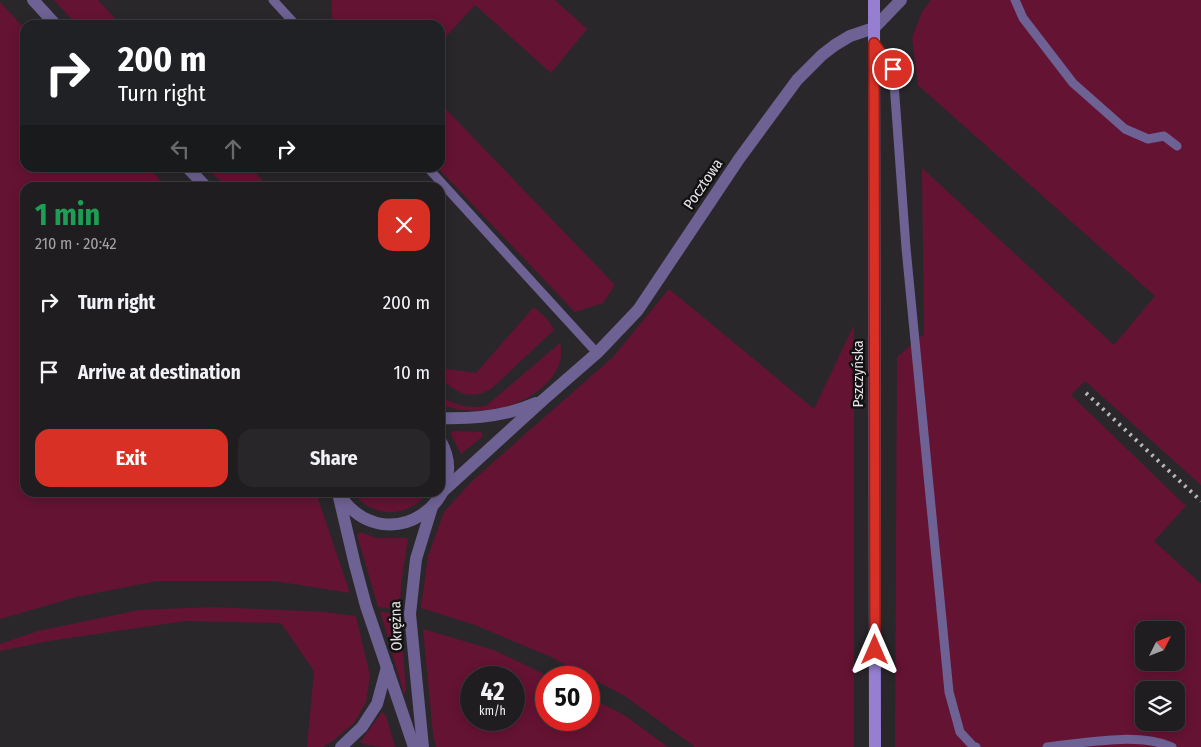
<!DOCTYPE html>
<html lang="en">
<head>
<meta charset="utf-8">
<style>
  body { margin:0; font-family:"Fira Sans Condensed",sans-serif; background:#282629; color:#f1f3f6; height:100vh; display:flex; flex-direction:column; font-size:19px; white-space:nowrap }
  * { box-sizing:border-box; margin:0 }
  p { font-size:16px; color:#a2a2a5 }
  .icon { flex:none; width:28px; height:28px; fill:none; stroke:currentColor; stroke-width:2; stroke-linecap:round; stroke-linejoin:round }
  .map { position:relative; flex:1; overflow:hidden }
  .drawer { position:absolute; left:20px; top:182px; width:425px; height:315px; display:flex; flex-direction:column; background:#201d20; border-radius:15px; box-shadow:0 2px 12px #0003,0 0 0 1px #3d3b3e }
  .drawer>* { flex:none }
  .guide { position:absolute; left:20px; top:20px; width:425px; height:152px; border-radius:15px; box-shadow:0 2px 12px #0003,0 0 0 1px #3d3b3e; background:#202124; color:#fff; overflow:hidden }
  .needle { width:32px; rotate:48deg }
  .controls { position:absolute; left:1135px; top:621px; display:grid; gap:10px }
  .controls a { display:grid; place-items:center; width:50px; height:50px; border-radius:10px; background:#201d20; box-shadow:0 2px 12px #0003,0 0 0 1px #3d3b3e; font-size:25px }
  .speed { position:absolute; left:460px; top:666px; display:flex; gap:10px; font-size:25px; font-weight:700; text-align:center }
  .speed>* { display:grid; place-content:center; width:65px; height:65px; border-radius:50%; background:#201d20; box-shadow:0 2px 12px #0003,0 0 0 1px #3d3b3e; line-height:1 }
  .speed small { font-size:12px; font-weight:400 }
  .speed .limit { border:8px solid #d22; background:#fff; color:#111 }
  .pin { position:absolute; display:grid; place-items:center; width:42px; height:42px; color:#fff; margin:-21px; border:2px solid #fff; border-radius:50%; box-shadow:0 1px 5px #0007 }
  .me { position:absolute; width:55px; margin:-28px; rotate:0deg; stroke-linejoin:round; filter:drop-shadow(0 0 4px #0008) }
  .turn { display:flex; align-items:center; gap:18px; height:105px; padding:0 15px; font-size:22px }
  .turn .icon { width:65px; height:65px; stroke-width:2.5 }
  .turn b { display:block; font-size:35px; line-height:42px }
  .lanes { display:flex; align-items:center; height:48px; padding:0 15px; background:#0003; justify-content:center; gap:25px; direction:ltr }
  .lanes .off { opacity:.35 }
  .round { display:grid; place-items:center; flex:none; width:52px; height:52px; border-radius:15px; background:#282629 }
  .summary { display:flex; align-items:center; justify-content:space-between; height:85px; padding:0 15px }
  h1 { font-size:30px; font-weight:700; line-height:38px; color:#1e9e55 }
  .button { display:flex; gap:10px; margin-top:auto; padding:10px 15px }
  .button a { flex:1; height:58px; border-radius:15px; background:#d93025; color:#fff; font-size:20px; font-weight:700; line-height:58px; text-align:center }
  .button a+a { background:#282629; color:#f1f3f6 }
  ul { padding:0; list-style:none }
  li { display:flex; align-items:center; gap:15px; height:70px; padding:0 15px }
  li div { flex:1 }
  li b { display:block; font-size:19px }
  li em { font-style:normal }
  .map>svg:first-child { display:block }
  .green { fill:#651333; fill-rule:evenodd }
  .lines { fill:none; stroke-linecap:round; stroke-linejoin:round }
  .service { stroke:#6e6194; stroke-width:9 }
  .minor { stroke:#6e6194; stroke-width:12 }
  .tertiary { stroke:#6e6194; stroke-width:12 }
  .secondary { stroke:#967fd1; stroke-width:12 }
  .rail { stroke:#b9b6b9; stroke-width:4; stroke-dasharray:2.5 5; stroke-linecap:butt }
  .route-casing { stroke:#8d1f18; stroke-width:12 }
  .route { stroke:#d93025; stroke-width:9 }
  .labels { text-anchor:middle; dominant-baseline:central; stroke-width:5; stroke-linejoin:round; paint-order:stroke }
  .street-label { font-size:15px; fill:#e8e5e8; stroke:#121112 }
</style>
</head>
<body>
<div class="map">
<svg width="1201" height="747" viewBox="0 0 1201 747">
  <rect width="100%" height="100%" fill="#2a272b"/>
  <g class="green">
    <polygon points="54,0 98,0 121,25 77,25"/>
    <polygon points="332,0 555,0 587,29 551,73 475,5 440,43 440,25 332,25"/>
    <path d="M931,0H1201V485L1085,381L1071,395L1186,506L1154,541L1201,584V747H895L897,357L924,334L922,168L1114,345L1155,296L918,85L912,38L922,12ZM1144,630H1176V662H1144ZM1144,690H1176V722H1144Z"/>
    <polygon points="0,2 25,29 25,168 149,168 166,187 25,188 25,492 316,493 350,593 274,581 157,581 76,597 0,619"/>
    <polygon points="440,103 615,285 603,303 575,312 438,168 440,168"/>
    <polygon points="207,168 251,168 269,187 226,187"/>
    <polygon points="669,289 814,409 854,325 854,747 695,747 625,696 551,657 475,625 421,608 428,556 444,512 472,481 613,357"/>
    <path d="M534,307L548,320L554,330L491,389C467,401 460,393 440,379V368L476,373Z"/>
    <path d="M560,343C568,375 532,400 505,407C484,412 461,412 440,405V396C455,405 468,409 486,406Z"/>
    <polygon points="453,431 481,432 483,436 461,454 451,434"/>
    <path d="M353,493H427C408,519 373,518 353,493Z"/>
    <polygon points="360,532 377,538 406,538 408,539 401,584 400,610 378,607 357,535"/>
    <polygon points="214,607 324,612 356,616 370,676 366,702 354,723 334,740 323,747 307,747 314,671 281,623 185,621 49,641 0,651 0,644 38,631 139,610"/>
    <polygon points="380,611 400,616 406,691 404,694"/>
    <path d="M423,629L494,650L550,677L546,678V720H589V697L624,715L668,747H436L433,734ZM471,678H514V720H471Z"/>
    <path d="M382,712L386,716L395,747C384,747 368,747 360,742L361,741Z"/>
  </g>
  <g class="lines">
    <g class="service">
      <polyline points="273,0 296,25"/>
      <polyline points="1015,0 1023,18 1073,83 1125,129 1148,139 1164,136 1177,146"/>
      <polyline points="874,43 893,69 906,248 949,692 960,732 973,746 976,747"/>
      <polyline points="428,168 597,353"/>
      <path d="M1047,747C1084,743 1138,732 1172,747"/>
    </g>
    <polyline class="minor" points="341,747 362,727 377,704 387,667"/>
    <g class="tertiary">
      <polyline points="33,0 56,25"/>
      <polyline points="188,168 207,188"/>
      <path d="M440,418C472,419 507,416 536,403"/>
      <polyline points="338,493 355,565 366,606 414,747"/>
      <polyline points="441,493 543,400 597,353 638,310 739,159 797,80 822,55 835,45 850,36 874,28 901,0"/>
      <path d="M341,497C388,562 475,499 440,440"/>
      <polyline points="423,747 410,614 416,559 432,507"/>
    </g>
    <polyline class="secondary" points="874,0 875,747"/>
    <polyline class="rail" points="1086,393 1201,501"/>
  </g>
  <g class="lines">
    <defs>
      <polyline id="route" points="875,650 874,43 893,69"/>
    </defs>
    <use href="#route" class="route-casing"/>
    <use href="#route" class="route"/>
  </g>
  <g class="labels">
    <g class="street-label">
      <text transform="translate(703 184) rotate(-56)">Pocztowa</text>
      <text transform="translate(858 374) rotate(-90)">Pszczyńska</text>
      <text transform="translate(396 626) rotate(-92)">Okrężna</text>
    </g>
  </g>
</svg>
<div class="controls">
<a><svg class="needle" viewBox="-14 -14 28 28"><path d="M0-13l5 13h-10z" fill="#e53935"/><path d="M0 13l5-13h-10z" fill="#a2a2a5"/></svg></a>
<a><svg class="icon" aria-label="layers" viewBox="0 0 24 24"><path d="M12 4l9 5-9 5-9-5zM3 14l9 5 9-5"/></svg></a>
</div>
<div class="speed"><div>42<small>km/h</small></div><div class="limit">50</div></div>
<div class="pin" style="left:893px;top:69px;background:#d93025"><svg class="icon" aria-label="arrive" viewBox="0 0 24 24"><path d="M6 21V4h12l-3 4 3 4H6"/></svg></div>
<svg class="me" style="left:875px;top:650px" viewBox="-20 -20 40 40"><path d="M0-17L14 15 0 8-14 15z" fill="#d93025" stroke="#fff" stroke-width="4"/></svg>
<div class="guide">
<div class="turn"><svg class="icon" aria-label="right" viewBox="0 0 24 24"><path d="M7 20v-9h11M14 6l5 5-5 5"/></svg><div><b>200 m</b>Turn right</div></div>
<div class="lanes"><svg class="icon off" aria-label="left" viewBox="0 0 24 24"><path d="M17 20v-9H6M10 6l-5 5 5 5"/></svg><svg class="icon off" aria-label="ahead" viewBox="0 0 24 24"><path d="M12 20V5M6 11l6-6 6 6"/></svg><svg class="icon" aria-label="right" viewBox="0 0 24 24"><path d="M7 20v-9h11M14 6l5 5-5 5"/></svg></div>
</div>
<section class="drawer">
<div class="summary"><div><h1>1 min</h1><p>210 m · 20:42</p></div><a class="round" style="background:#d93025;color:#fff"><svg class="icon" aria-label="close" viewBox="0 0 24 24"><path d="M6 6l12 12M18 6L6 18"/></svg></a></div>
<ul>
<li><svg class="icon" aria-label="right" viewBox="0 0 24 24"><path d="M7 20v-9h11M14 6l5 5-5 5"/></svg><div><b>Turn right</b></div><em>200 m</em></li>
<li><svg class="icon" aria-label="arrive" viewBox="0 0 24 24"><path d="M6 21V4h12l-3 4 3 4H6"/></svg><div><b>Arrive at destination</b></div><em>10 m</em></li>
</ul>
<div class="button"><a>Exit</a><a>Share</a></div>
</section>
</div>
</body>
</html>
